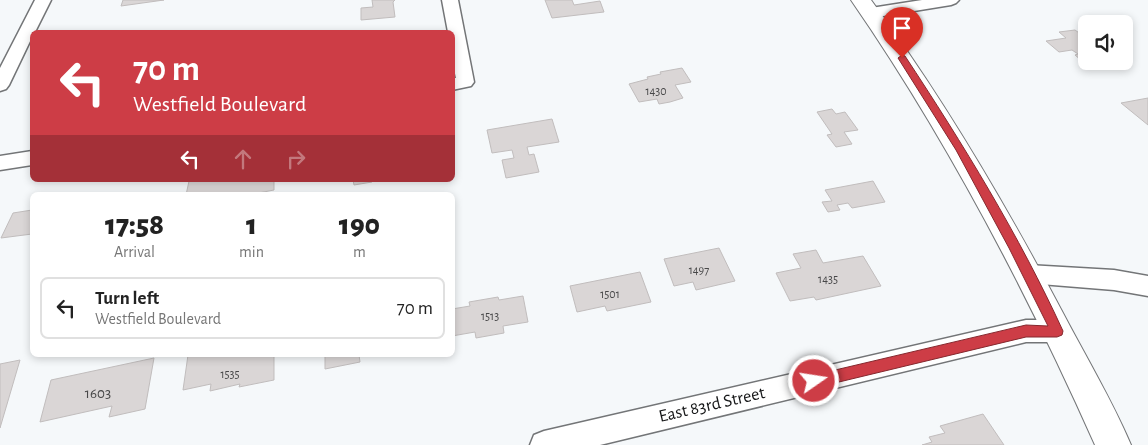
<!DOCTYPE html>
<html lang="en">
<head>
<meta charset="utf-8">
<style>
  body { margin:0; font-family:"Alegreya Sans",sans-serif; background:#f6f6f6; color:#222; height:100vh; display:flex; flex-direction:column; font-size:19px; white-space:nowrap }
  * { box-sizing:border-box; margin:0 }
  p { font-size:16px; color:#767676 }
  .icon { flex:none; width:28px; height:28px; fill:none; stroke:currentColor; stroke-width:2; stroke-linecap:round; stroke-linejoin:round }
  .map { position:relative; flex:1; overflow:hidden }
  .side { position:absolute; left:30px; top:192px; width:425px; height:165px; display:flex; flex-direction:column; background:#fff; border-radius:8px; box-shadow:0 2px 8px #0003 }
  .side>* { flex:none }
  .hud { position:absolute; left:30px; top:30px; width:425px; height:152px; border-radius:8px; box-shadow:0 2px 8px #0003; background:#cd3d46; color:#fff; overflow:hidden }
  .controls { position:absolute; left:1078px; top:15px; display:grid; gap:10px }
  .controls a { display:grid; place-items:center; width:55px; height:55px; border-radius:8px; background:#fff; box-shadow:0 2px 8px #0003; font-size:25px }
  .pin { position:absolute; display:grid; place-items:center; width:42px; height:42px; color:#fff; margin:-51px -21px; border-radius:50% 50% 50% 0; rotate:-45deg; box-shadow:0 0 5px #0007 }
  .pin .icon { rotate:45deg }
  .me { position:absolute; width:55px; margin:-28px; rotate:77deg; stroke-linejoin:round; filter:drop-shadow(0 0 4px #0008) }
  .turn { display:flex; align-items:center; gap:18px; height:105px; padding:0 20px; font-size:22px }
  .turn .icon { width:65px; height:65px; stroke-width:2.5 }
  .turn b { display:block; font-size:35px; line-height:42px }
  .lanes { display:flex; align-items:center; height:48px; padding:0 20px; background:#0003; justify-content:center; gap:25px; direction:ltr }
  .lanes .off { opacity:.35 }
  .eta { display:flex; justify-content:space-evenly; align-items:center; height:85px; text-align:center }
  .eta b { font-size:30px; font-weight:800; line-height:35px }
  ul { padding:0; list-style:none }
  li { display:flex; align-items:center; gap:15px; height:62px; margin:0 10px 8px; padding:0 10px; border:2px solid #e0e0e0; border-radius:8px }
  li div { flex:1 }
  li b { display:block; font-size:19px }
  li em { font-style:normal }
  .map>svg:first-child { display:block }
  .building { fill:#dad6d6; stroke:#c1bdbd }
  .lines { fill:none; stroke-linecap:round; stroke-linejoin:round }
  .street-casing { stroke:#737577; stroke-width:3 }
  .secondary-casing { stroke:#737577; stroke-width:2 }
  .street { fill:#fff; fill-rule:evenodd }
  .secondary { fill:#fff; fill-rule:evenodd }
  .route { fill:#cd3d46; stroke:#85282e }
  .labels { text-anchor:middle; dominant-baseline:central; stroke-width:4.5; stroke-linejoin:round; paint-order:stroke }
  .number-label { font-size:12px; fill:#474748 }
  .near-number-label { font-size:15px; fill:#474748 }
  .near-street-label { font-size:18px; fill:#161718; stroke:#fff }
</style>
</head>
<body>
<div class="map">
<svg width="1148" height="445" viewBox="0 0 1148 445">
  <rect width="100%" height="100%" fill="#f5f8fa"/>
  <g class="building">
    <polygon points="123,0 164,0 121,6"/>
    <polygon points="372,0 395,0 393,2 395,17 361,20 361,8 373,7"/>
    <polygon points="545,0 572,0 574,5 600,1 604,12 552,18"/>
    <polygon points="1075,30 1082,35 1086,34 1086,61 1124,61 1124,56 1131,61 1090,69 1080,61 1082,61 1075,55 1078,54 1072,50 1059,52 1046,41 1066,38 1059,32"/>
    <polygon points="682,68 691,82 675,85 683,98 670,102 659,104 657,99 639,102 629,84 648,79 647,77 661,74 660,72"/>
    <polygon points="1148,98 1148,125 1121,103"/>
    <polygon points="832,109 836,114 845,112 858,130 844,132 852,144 836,147 827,135 832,134 817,112"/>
    <polygon points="552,119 559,142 527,147 529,155 534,154 539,172 506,178 502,160 514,158 512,150 492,153 487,130"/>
    <polygon points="197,180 274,180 274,190 248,195 248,193 238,195 186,195 189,181"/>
    <polygon points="353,180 372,180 372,182 354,185"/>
    <polygon points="873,181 885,202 852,208 848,203 837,205 840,210 828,212 822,202 832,201 825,190"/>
    <polygon points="32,210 32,234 1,238 13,213"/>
    <polygon points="719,248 735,281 696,290 693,282 674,286 664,259"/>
    <polygon points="816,250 823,263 863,256 881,286 816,300 814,297 790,301 776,273 801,268 793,254"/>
    <polygon points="640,272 651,302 607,311 605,306 577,312 570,286"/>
    <polygon points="523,296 528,322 503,326 504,333 476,338 475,332 452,336 452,309 470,306 469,302 498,297 499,300"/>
    <polygon points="188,355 274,355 274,380 239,387 240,384 210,391 211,384 183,390"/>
    <polygon points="325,355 359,355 360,362 325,369"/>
    <polygon points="154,358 145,409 109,417 112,406 40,422 51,380"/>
    <polygon points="20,360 0,428 0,364"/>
    <polygon points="983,414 1004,445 922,445 932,442 929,437 945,433 940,426"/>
  </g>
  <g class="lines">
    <defs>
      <g id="street">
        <polygon points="35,0 51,0 35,32 32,32 32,37 9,85 6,89 0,91 0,68"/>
        <polygon points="442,0 458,0 474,82 471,86 452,90 452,78 456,78 452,60 452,32 448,32"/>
        <polygon points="922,0 959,0 956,3 951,5 871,18 865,16 863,13 865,10 871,8"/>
        <polygon points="32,151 32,165 0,170 0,156"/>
        <polygon points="1028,265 1114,270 1148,276 1148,296 1114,290 1028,283 1020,281 1017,274 1020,267"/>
        <polygon points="1026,320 1057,320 1066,323 1069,331 1066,339 1057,342 1026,342 600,445 530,445 534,435 544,431"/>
      </g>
      <path id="secondary" d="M851,0H871C944,99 1006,205 1063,313C1086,357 1112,400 1131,445H1095C1026,290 947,139 851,0Z"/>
    </defs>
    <use href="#street" class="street-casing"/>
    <use href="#secondary" class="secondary-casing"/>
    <use href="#street" class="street"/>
    <use href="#secondary" class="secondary"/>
  </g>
  <path class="route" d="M902,55L905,56C963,144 1019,235 1063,331L1062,335L1057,337H1026L814,388L809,386L807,381L809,377L814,375L1026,325L1048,326L1009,248L956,150L898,58Z"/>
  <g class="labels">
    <g class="number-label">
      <text x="656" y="91">1430</text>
      <text x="699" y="270">1497</text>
      <text x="828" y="279">1435</text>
      <text x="610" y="294">1501</text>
      <text x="490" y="316">1513</text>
      <text x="230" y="374">1535</text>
    </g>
    <g class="near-number-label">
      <text x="98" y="393">1603</text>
    </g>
    <g class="near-street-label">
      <text transform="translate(712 405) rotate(-13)">East 83rd Street</text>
    </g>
  </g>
</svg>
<div class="controls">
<a><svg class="icon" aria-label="sound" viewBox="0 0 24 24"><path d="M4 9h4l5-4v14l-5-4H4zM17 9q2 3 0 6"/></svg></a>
</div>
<div class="pin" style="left:902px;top:58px;background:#d93025"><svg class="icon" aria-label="arrive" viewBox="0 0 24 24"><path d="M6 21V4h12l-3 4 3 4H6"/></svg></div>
<svg class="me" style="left:814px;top:381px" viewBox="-20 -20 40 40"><circle r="17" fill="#cd3d46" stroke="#fff" stroke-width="3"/><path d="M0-11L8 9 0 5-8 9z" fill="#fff"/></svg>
<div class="hud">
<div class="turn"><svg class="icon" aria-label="left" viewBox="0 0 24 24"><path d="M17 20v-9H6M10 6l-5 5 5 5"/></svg><div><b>70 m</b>Westfield Boulevard</div></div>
<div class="lanes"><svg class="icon" aria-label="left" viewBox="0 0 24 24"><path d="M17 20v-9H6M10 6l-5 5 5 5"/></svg><svg class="icon off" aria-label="ahead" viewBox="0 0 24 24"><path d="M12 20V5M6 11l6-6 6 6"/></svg><svg class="icon off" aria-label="right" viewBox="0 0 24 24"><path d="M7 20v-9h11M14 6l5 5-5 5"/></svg></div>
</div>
<section class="side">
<div class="eta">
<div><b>17:58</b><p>Arrival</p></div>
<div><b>1</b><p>min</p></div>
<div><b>190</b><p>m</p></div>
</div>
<ul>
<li><svg class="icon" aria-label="left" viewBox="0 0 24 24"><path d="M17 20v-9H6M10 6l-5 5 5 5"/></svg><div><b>Turn left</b><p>Westfield Boulevard</p></div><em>70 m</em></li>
</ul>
</section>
</div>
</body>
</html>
